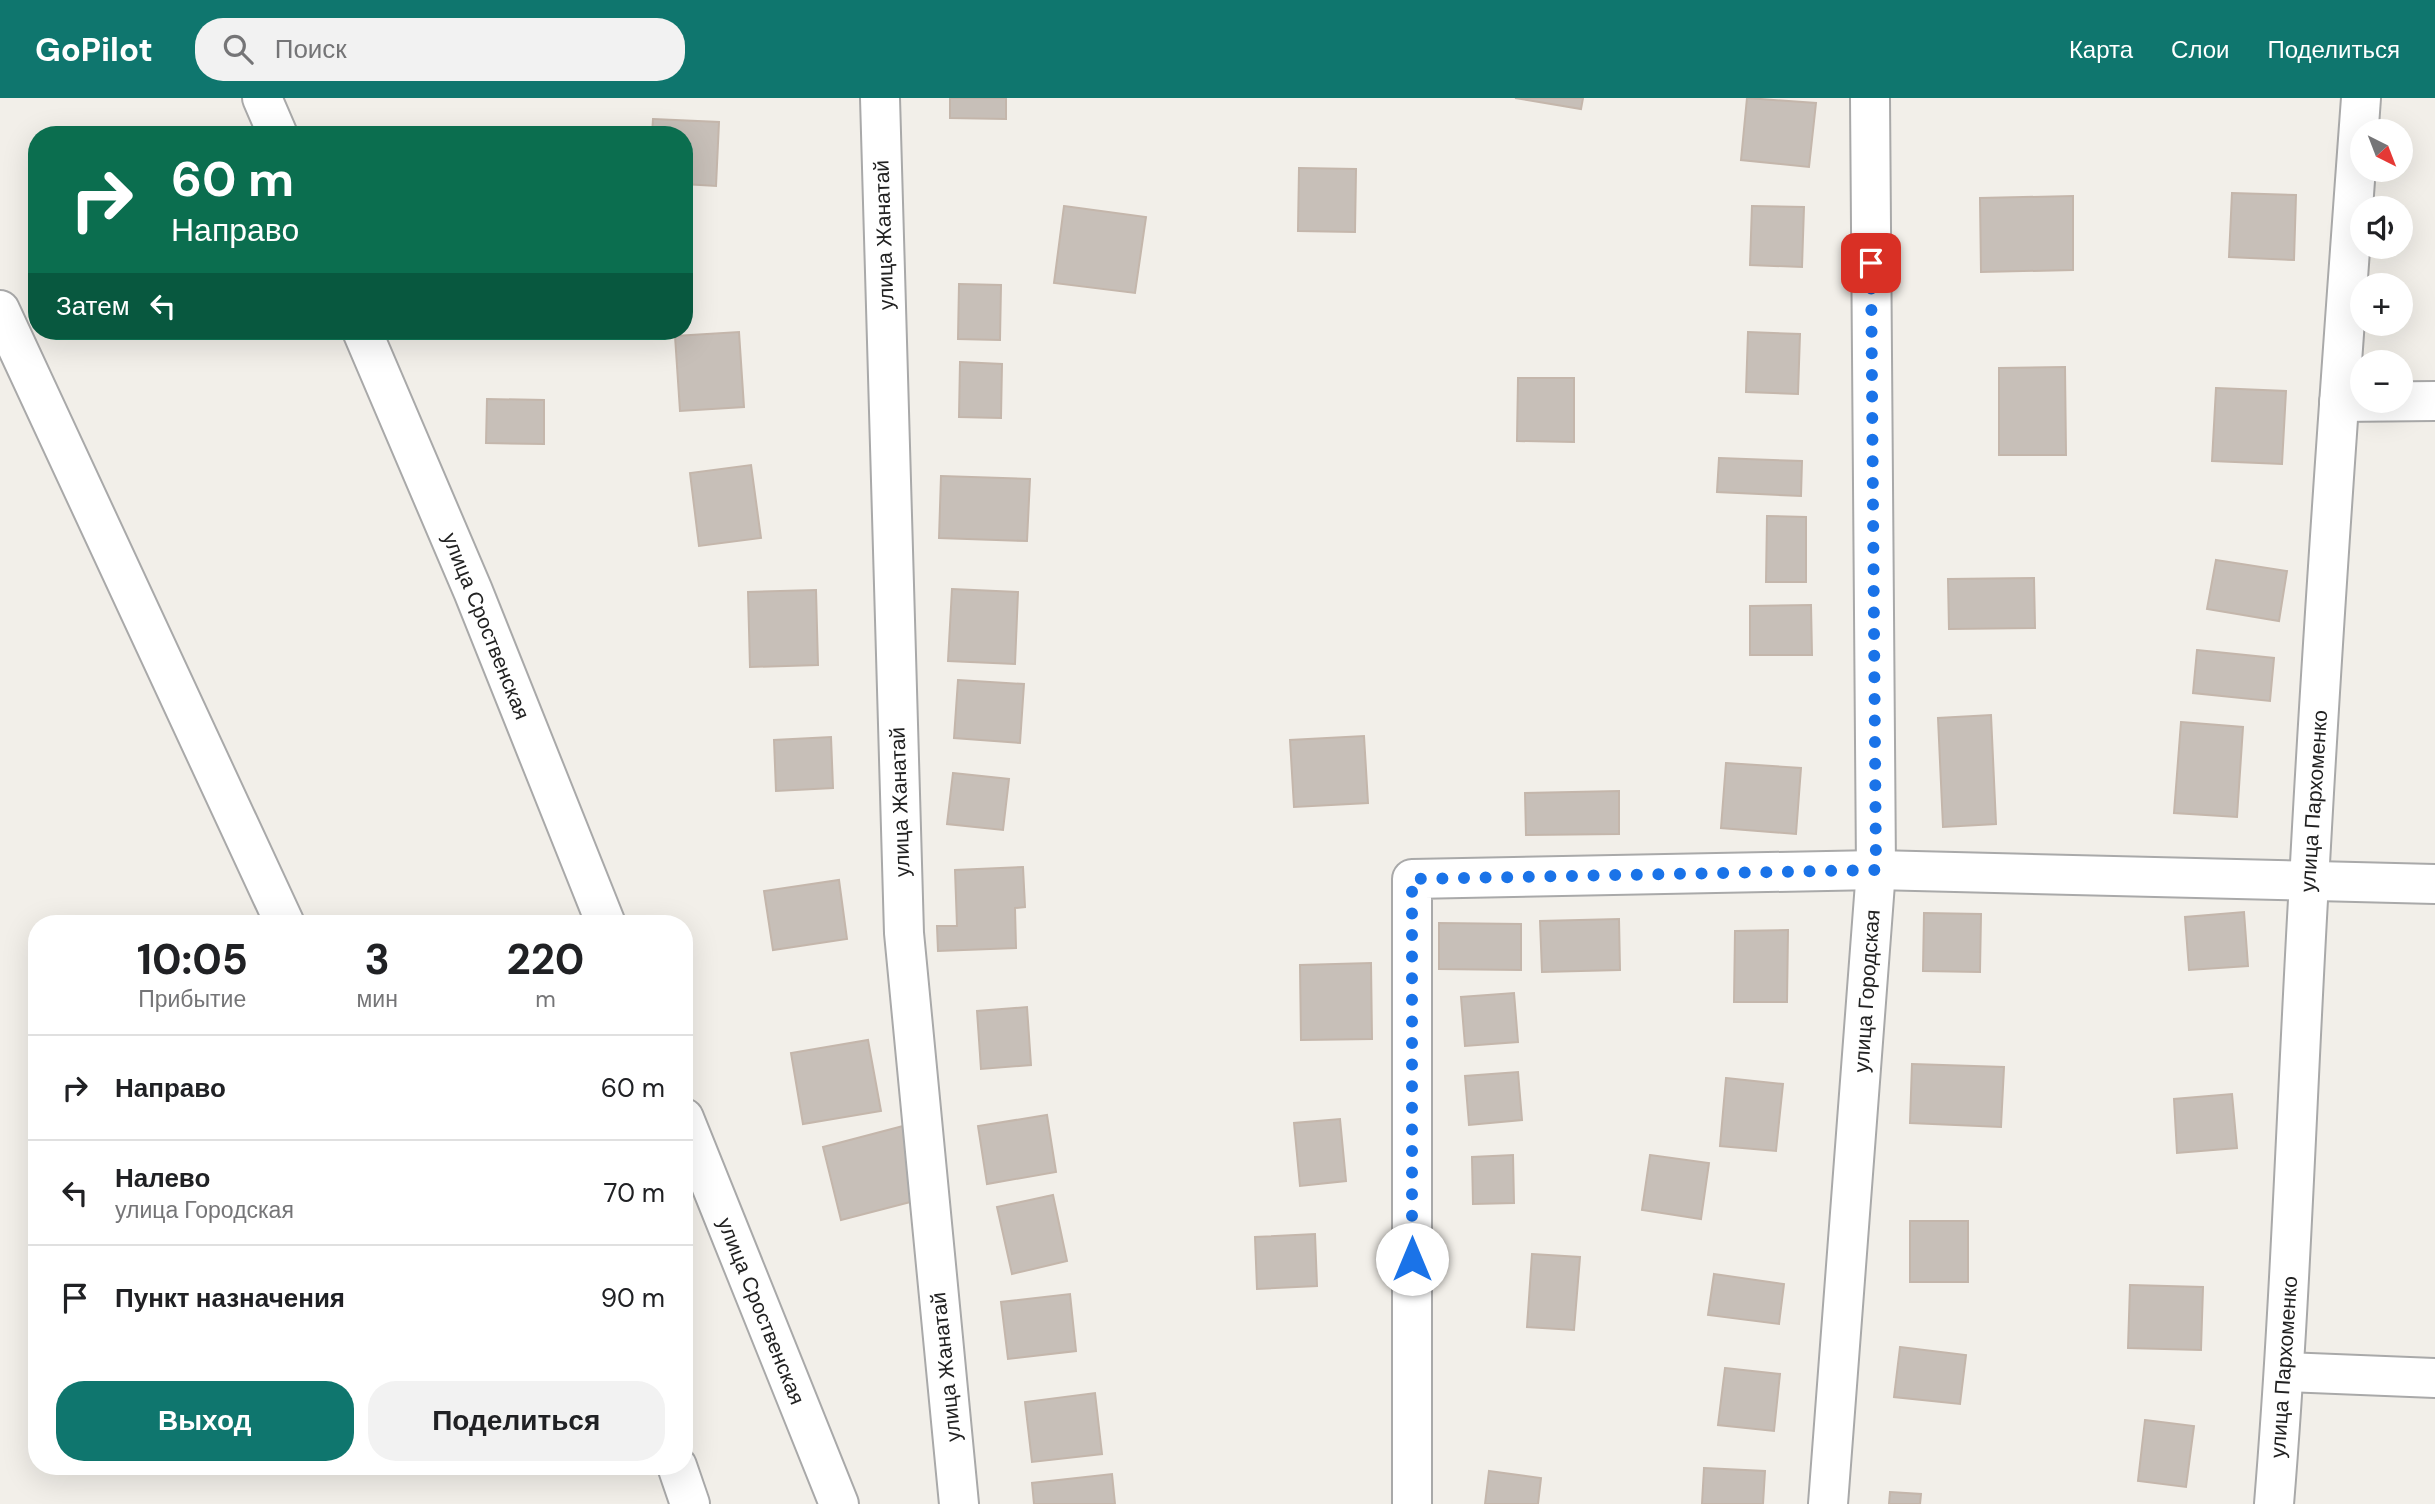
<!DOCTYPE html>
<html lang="ru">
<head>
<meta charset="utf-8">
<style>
  body { margin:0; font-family:"DM Sans",sans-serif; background:#f2f2f2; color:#202124; height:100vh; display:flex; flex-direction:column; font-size:26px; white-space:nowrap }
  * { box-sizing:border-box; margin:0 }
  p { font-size:23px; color:#757577 }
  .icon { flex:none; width:38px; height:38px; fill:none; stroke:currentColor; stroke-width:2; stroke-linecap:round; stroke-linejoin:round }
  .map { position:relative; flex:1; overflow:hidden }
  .details { position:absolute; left:28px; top:817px; width:665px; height:560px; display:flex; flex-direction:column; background:#fff; border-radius:28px; box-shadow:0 7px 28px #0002 }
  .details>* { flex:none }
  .hud { position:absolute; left:28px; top:28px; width:665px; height:214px; border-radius:28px; box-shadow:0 7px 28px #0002; background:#0b6e4f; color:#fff; overflow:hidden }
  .needle { width:46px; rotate:138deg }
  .controls { position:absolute; left:2350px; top:21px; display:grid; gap:14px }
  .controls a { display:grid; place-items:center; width:63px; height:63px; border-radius:50%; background:#fff; box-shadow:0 7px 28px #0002; font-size:35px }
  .pin { position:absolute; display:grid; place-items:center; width:60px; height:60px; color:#fff; margin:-30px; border-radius:14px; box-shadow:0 4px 10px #0006 }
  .me { position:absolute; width:77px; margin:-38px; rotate:0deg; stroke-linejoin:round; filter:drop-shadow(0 0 5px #0008) }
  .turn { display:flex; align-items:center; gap:24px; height:147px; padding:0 28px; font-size:32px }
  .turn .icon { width:91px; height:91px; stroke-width:2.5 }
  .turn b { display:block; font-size:49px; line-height:60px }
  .then { display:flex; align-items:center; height:66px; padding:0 28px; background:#0003; gap:14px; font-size:26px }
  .eta { display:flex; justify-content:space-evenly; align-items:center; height:119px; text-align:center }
  .eta b { font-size:42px; font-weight:700; line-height:49px }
  .primary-button { display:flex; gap:14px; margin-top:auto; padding:14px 28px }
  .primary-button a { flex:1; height:80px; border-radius:28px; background:#0f766e; color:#fff; font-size:28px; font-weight:700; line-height:80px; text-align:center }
  .primary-button a+a { background:#f2f2f2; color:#202124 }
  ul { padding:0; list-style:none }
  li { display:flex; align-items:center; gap:21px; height:105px; padding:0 28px; border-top:2px solid #e0e0e0 }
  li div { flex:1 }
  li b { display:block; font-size:26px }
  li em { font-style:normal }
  header { display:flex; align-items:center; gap:42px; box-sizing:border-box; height:98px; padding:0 35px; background:#0f766e; color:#fff }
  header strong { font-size:33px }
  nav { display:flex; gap:38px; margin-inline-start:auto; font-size:24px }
  .search { width:490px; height:63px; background:#f2f2f2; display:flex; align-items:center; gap:18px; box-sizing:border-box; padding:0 24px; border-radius:28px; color:#757577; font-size:26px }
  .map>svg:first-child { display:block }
  .building { fill:#c7bfb8; stroke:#c4b6ab; stroke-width:2 }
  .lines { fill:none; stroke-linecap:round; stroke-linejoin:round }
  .minor-casing { stroke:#a9a9a9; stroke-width:42 }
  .minor { stroke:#fff; stroke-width:38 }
  .route { stroke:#1a73e8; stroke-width:12; stroke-dasharray:0 21.6 }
  .labels { text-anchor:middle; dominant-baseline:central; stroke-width:6; stroke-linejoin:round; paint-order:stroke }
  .street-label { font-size:21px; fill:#222; stroke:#fff }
</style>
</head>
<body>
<header>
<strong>GoPilot</strong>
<div class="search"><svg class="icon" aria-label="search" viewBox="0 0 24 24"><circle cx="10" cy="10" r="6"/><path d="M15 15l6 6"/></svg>Поиск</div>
<nav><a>Карта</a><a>Слои</a><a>Поделиться</a></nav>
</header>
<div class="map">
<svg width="2435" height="1406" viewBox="0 0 2435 1406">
  <rect width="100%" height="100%" fill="#f2efe9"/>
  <g class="building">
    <polygon points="950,0 1006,0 1006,21 950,20"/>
    <polygon points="1515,0 1583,0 1581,11"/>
    <polygon points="1747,0 1816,5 1809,69 1741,62"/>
    <polygon points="653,21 719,24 716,88 684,86 684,37 652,37"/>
    <polygon points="1299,70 1356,71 1355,134 1298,133"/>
    <polygon points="2232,95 2296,97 2294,162 2229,159"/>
    <polygon points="2073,98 2073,172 1981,174 1980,100"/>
    <polygon points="1064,108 1146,119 1135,195 1054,185"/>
    <polygon points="1752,108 1804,109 1802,169 1750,167"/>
    <polygon points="959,186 1001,187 1000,242 958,241"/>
    <polygon points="739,234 744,309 680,313 675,238"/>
    <polygon points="1748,234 1800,236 1798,296 1746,294"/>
    <polygon points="960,264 1002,266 1001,320 959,319"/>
    <polygon points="2065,269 2066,357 1999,357 1999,270"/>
    <polygon points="1518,280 1574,280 1574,344 1517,343"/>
    <polygon points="2216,290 2286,293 2282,366 2212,363"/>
    <polygon points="487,301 544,302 544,346 486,345"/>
    <polygon points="1719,360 1802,363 1801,398 1717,394"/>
    <polygon points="751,367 761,440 699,448 690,375"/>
    <polygon points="941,378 1030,381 1027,443 939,440"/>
    <polygon points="1767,418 1806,419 1806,484 1766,484"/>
    <polygon points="2216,462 2287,473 2279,523 2207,511"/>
    <polygon points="2034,480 2035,530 1949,531 1948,481"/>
    <polygon points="952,491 1018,494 1015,566 948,563"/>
    <polygon points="816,492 818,567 750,569 748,494"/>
    <polygon points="1811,507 1812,557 1750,557 1750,508"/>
    <polygon points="2197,552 2274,560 2270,603 2193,595"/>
    <polygon points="958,582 1024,586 1020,645 954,640"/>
    <polygon points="1991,617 1996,726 1943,729 1938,620"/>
    <polygon points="2181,624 2243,629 2237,719 2174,715"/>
    <polygon points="1364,638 1368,705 1294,709 1290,642"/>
    <polygon points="831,639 833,690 776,693 774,642"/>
    <polygon points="1726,665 1801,670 1796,736 1721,730"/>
    <polygon points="953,675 1009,681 1003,732 947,726"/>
    <polygon points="1619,693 1619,736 1526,737 1525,695"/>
    <polygon points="1023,769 1025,809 1015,810 1016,850 938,853 937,828 957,828 955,772"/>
    <polygon points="839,782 847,841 773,852 764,793"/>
    <polygon points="2244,814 2248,868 2189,872 2185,819"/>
    <polygon points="1924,815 1981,816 1980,874 1923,873"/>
    <polygon points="1619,821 1620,872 1542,874 1540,823"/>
    <polygon points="1439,825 1521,826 1521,872 1439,871"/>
    <polygon points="1788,832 1787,904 1734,904 1735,833"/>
    <polygon points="1371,865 1372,941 1301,942 1300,867"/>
    <polygon points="1514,895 1518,944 1465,948 1461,899"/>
    <polygon points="1027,909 1031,967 981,971 977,913"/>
    <polygon points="868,942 881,1013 803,1026 791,955"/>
    <polygon points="1912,966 2004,969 2001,1029 1910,1025"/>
    <polygon points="1518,974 1522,1022 1469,1027 1465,978"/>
    <polygon points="1726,980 1783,986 1776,1053 1720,1048"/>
    <polygon points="2232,996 2237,1050 2177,1055 2174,1001"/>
    <polygon points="1047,1017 1056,1074 987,1086 978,1028"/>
    <polygon points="1340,1021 1346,1083 1300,1088 1294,1025"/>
    <polygon points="903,1028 922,1101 841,1122 823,1049"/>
    <polygon points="1513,1057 1514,1105 1473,1106 1472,1059"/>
    <polygon points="1650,1057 1709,1065 1701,1121 1642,1112"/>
    <polygon points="1053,1097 1067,1163 1012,1176 997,1109"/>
    <rect x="1910" y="1123" width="58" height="61"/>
    <polygon points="1315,1136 1317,1188 1257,1191 1255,1139"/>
    <polygon points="1532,1156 1580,1159 1574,1232 1527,1229"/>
    <polygon points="1714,1176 1784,1186 1779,1226 1708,1217"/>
    <polygon points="2130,1187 2203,1189 2201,1252 2128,1250"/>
    <polygon points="1070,1196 1076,1253 1008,1261 1001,1204"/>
    <polygon points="1900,1249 1966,1257 1960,1306 1894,1299"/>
    <polygon points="1725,1270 1780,1276 1774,1333 1718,1327"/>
    <polygon points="1095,1295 1102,1356 1032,1364 1025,1304"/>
    <polygon points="2145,1322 2194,1328 2186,1389 2138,1383"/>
    <polygon points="1704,1370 1765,1373 1763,1406 1702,1406"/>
    <polygon points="1489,1373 1541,1380 1538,1406 1485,1406"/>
    <polygon points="1112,1376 1115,1406 1034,1406 1032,1385"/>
    <polygon points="1890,1394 1921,1396 1920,1406 1889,1406"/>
  </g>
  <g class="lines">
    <defs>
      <g id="minor">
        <polyline points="262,0 278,37"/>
        <polyline points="880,0 904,835 959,1406"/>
        <polyline points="0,212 285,826"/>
        <polyline points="362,233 473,493 606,826"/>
        <polyline points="2339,304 2435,303"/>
        <polyline points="684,1020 839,1406"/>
        <polyline points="2285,1274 2435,1280"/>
        <polyline points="677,1368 690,1406"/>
        <polyline points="1412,1406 1412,781 1876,772 2435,786"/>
        <polyline points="1828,1406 1876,772 1870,0"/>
        <path d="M2274,1406C2291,1199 2297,991 2309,784C2323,523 2342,261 2361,0"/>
      </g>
    </defs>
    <use href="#minor" class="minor-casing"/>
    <use href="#minor" class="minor"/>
  </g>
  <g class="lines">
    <polyline class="route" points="1412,1161 1412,781 1876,772 1871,165"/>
  </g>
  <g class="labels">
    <g class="street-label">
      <text transform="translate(884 137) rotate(-92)">улица Жанатай</text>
      <text transform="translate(486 528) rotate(68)">улица Сроственская</text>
      <text transform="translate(2314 703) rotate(-86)">улица Пархоменко</text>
      <text transform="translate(900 704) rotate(-92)">улица Жанатай</text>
      <text transform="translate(1867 893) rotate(-86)">улица Городская</text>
      <text transform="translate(761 1213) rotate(68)">улица Сроственская</text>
      <text transform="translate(946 1269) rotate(-96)">улица Жанатай</text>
      <text transform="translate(2284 1269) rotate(-86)">улица Пархоменко</text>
    </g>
  </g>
</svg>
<div class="controls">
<a><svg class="needle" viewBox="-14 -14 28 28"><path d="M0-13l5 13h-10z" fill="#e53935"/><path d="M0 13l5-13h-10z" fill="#757577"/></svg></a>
<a><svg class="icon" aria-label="sound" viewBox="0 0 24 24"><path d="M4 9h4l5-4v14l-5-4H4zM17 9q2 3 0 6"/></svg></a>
<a>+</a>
<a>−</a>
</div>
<div class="pin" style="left:1871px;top:165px;background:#d93025"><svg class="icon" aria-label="arrive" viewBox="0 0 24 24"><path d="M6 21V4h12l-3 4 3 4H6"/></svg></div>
<svg class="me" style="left:1412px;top:1161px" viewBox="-20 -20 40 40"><circle r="19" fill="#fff"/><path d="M0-13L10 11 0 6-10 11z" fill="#1a73e8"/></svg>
<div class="hud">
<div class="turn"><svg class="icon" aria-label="right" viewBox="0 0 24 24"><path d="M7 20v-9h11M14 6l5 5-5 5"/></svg><div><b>60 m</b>Направо</div></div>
<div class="then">Затем<svg class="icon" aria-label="left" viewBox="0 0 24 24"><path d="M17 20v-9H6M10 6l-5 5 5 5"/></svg></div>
</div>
<section class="details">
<div class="eta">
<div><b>10:05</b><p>Прибытие</p></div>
<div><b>3</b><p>мин</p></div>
<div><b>220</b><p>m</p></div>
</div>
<ul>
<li><svg class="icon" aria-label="right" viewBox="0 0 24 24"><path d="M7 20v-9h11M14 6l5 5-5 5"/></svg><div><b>Направо</b></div><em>60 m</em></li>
<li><svg class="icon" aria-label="left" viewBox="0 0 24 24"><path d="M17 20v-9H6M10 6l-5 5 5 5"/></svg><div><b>Налево</b><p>улица Городская</p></div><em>70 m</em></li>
<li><svg class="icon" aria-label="arrive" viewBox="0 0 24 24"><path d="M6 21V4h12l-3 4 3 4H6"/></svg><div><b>Пункт назначения</b></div><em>90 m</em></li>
</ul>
<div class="primary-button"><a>Выход</a><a>Поделиться</a></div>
</section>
</div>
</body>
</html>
